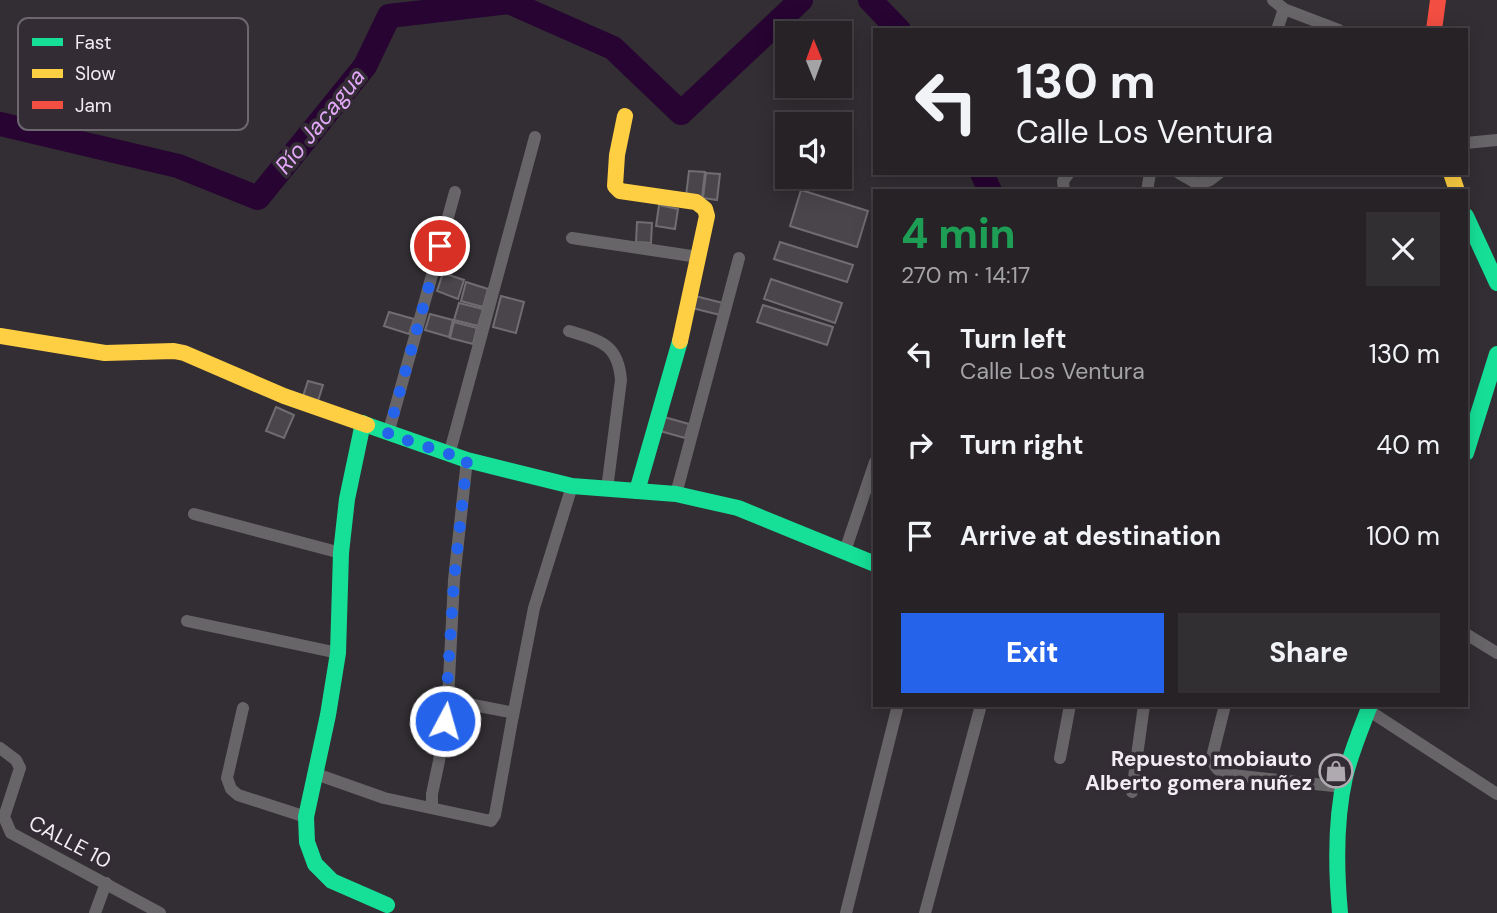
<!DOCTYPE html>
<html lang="en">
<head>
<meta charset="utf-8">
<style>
  body { margin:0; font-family:"DM Sans",sans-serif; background:#322f32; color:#f1f3f6; height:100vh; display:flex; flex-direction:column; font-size:26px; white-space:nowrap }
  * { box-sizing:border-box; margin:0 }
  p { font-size:23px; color:#a4a4a7 }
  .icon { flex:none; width:38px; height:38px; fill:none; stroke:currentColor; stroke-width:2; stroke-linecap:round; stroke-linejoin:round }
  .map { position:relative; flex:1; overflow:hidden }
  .side { position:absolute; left:873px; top:189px; width:595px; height:518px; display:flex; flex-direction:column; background:#262226; border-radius:0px; box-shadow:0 4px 18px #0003,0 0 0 2px #423f43 }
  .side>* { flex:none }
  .guide { position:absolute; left:873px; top:28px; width:595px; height:147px; border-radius:0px; box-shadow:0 4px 18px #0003,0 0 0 2px #423f43; background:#262226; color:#f1f3f6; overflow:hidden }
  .needle { width:46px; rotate:359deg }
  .tools { position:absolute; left:775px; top:21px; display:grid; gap:14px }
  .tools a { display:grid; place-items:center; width:77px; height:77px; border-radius:0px; background:#262226; box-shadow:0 4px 18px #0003,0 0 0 2px #423f43; font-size:35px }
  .pin { position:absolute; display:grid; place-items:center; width:60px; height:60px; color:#fff; margin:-30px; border:4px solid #fff; border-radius:50%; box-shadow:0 2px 7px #0007 }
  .me { position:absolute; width:77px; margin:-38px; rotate:6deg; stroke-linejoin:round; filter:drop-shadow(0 0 5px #0008) }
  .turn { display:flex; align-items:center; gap:24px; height:147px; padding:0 28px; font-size:32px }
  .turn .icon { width:91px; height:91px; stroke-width:2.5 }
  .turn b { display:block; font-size:49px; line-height:60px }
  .round { display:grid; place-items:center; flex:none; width:74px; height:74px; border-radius:0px; background:#322f32 }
  .headline { display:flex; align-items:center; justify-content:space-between; height:119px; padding:0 28px }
  h1 { font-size:42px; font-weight:800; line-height:52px; color:#1e9e55 }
  .primary-button { display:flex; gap:14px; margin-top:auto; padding:14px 28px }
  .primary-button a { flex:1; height:80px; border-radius:0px; background:#2563eb; color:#fff; font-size:28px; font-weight:800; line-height:80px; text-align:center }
  .primary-button a+a { background:#322f32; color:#f1f3f6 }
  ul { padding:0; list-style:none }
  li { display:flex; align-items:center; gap:21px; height:91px; padding:0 28px }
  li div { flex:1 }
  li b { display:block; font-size:26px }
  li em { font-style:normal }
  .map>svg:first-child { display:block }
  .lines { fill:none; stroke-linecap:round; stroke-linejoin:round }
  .river { stroke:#270432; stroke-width:24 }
  .building { fill:#49454a; stroke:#706d71; stroke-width:2 }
  .street { stroke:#686568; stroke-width:12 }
  .fast { stroke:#16e098; stroke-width:16 }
  .slow { stroke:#ffcf43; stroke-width:16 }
  .jam { stroke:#f24e42; stroke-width:16 }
  .route { stroke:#2563eb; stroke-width:12; stroke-dasharray:0 21.6 }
  .labels { text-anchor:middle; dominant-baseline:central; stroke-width:7; stroke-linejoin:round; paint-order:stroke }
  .poi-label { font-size:21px; font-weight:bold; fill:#f1edf3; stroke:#332c35; text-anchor:end }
  .street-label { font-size:21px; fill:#f1edf3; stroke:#332c35 }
  .water-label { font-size:23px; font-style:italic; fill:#e3a8f8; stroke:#332c35 }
  .key { fill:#332c35; stroke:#6c666e; stroke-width:2 }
  .key-label { font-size:19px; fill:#f1edf3 }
</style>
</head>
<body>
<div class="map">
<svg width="1497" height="913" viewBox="0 0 1497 913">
  <rect width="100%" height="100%" fill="#322e33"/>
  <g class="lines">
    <g class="river">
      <polyline points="870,0 899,30"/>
      <polyline points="0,124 178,166 258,198 365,66 389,16 509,2 613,48 681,113 801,0"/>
      <polyline points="982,173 990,191"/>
    </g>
  </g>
  <g class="building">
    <polygon points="689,171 705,172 702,197 686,196"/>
    <polygon points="706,173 720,174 717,200 703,198"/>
    <polygon points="801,190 868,211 857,247 790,226"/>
    <polygon points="659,205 678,209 675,229 656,226"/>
    <polygon points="637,222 652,223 651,243 636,242"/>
    <polygon points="780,242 853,265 847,282 774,259"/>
    <polygon points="443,273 464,280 458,299 437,291"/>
    <polygon points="771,279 842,303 835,323 764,299"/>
    <polygon points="466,282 488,289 483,307 461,301"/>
    <polygon points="501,296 524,302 516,333 493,327"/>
    <polygon points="695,296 723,303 720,315 692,308"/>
    <polygon points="459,303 483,309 478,326 454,320"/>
    <polygon points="763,305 833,327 827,345 757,322"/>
    <polygon points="389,312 414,319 409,334 384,326"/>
    <polygon points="430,314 453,320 449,337 425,330"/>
    <polygon points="454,322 477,328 473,344 450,338"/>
    <polygon points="308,381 323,385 317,404 302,399"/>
    <polygon points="276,407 294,415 284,438 266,431"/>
    <polygon points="664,417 689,424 685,438 660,431"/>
  </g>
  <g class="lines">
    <g class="street">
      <polyline points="1273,0 1284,9 1339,30"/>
      <polyline points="1277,30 1284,9"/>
      <polyline points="1466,143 1497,140"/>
      <polyline points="1179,173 1198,184 1210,180 1219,173"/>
      <polyline points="1064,191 1063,181 1069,173"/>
      <polyline points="1147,191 1150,173"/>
      <polyline points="572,238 698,257"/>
      <path d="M569,331C600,341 618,343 621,380L607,489"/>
      <polyline points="388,434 455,192"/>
      <polyline points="449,455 535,137"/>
      <polyline points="676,494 739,258"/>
      <polyline points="194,514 341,553"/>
      <polyline points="845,551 875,462"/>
      <polyline points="187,621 338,653"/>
      <polyline points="1466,634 1497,653"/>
      <path d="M1225,705L1212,757C1214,769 1220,773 1232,775L1343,787"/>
      <polyline points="243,708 227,778 231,789 238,795 306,817"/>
      <polyline points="1368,710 1497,794"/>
      <polyline points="513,716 534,608 572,486"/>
      <polyline points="0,748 16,760 20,768 4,817 11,833 160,913"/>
      <polyline points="1060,758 1070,705"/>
      <polyline points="316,774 384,798 491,821 495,815 513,715 510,712 448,700"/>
      <polyline points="1132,792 1144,705"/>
      <polyline points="432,808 432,794 439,761 448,700 454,580 467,460"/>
      <polyline points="95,913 106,883"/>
      <polyline points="846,913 898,705"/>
      <polyline points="925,913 981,705"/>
    </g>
    <g class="fast">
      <polyline points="1466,216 1497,283"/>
      <polyline points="363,423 347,499 341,553 338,653 328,715 306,817 307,842 315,864 332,881 387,905"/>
      <polyline points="367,425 467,460 572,486 676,494 738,508 875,564"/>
      <polyline points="1466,453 1497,354"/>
      <polyline points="637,491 680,341"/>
      <path d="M1340,913C1336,869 1335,821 1345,777C1351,752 1361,729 1370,705"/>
    </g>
    <g class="slow">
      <polyline points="625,116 617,155 615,186 620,191 696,202 705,209 707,216 680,341"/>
      <polyline points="1451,173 1457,191"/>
      <polyline points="0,336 105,353 174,351 184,353 284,396 367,425"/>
    </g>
    <polyline class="jam" points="1434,30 1438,0"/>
  </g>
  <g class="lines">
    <polyline class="route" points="440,246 388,434 467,460 454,580 445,721"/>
  </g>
  <defs>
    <symbol id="shop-ring" viewBox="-11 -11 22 22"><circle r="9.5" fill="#332c35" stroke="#aeaab0" stroke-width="1.5"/><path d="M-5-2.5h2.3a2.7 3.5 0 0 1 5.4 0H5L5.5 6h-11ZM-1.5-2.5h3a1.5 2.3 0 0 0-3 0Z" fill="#aeaab0"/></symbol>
  </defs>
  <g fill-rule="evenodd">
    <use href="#shop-ring" x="1317" y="752" width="38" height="38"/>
  </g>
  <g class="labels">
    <g class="poi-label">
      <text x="1312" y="759">Repuesto mobiauto<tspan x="1312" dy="24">Alberto gomera nuñez</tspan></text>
    </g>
    <g class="street-label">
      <text transform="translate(70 842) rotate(28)">CALLE 10</text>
    </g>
    <g class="water-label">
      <text transform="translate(320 121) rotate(-51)">Río Jacagua</text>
    </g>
  </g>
  <rect x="18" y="18" width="230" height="112" rx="10" class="key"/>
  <rect x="32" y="38" width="31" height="8" fill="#16e098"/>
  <rect x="32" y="69" width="31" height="9" fill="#ffcf43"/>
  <rect x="32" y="101" width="31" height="8" fill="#f24e42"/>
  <g class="key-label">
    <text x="75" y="49">Fast</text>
    <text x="75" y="80">Slow</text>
    <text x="75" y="112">Jam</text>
  </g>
</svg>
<div class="tools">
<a><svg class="needle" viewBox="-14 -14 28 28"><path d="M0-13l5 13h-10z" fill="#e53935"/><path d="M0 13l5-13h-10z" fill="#a4a4a7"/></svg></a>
<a><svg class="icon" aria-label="sound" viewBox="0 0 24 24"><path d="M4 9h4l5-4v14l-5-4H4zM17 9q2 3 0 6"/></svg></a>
</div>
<div class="pin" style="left:440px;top:246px;background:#d93025"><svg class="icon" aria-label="arrive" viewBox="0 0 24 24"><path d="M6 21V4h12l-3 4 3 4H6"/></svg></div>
<svg class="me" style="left:445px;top:721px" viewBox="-20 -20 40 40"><circle r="17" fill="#2563eb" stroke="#fff" stroke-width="3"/><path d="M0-11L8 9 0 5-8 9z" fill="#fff"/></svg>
<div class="guide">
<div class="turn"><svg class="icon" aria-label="left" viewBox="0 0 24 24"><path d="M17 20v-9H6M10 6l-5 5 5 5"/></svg><div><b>130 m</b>Calle Los Ventura</div></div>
</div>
<section class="side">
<div class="headline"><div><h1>4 min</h1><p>270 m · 14:17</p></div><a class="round"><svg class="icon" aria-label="close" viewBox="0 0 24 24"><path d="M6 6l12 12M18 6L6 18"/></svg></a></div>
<ul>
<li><svg class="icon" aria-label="left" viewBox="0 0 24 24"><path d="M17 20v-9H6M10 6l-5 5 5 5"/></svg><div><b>Turn left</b><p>Calle Los Ventura</p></div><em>130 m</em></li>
<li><svg class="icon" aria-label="right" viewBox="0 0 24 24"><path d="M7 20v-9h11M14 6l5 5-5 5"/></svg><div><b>Turn right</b></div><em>40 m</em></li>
<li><svg class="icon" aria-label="arrive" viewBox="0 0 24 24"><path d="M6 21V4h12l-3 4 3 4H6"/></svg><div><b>Arrive at destination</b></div><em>100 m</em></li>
</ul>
<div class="primary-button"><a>Exit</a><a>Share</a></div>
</section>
</div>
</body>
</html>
